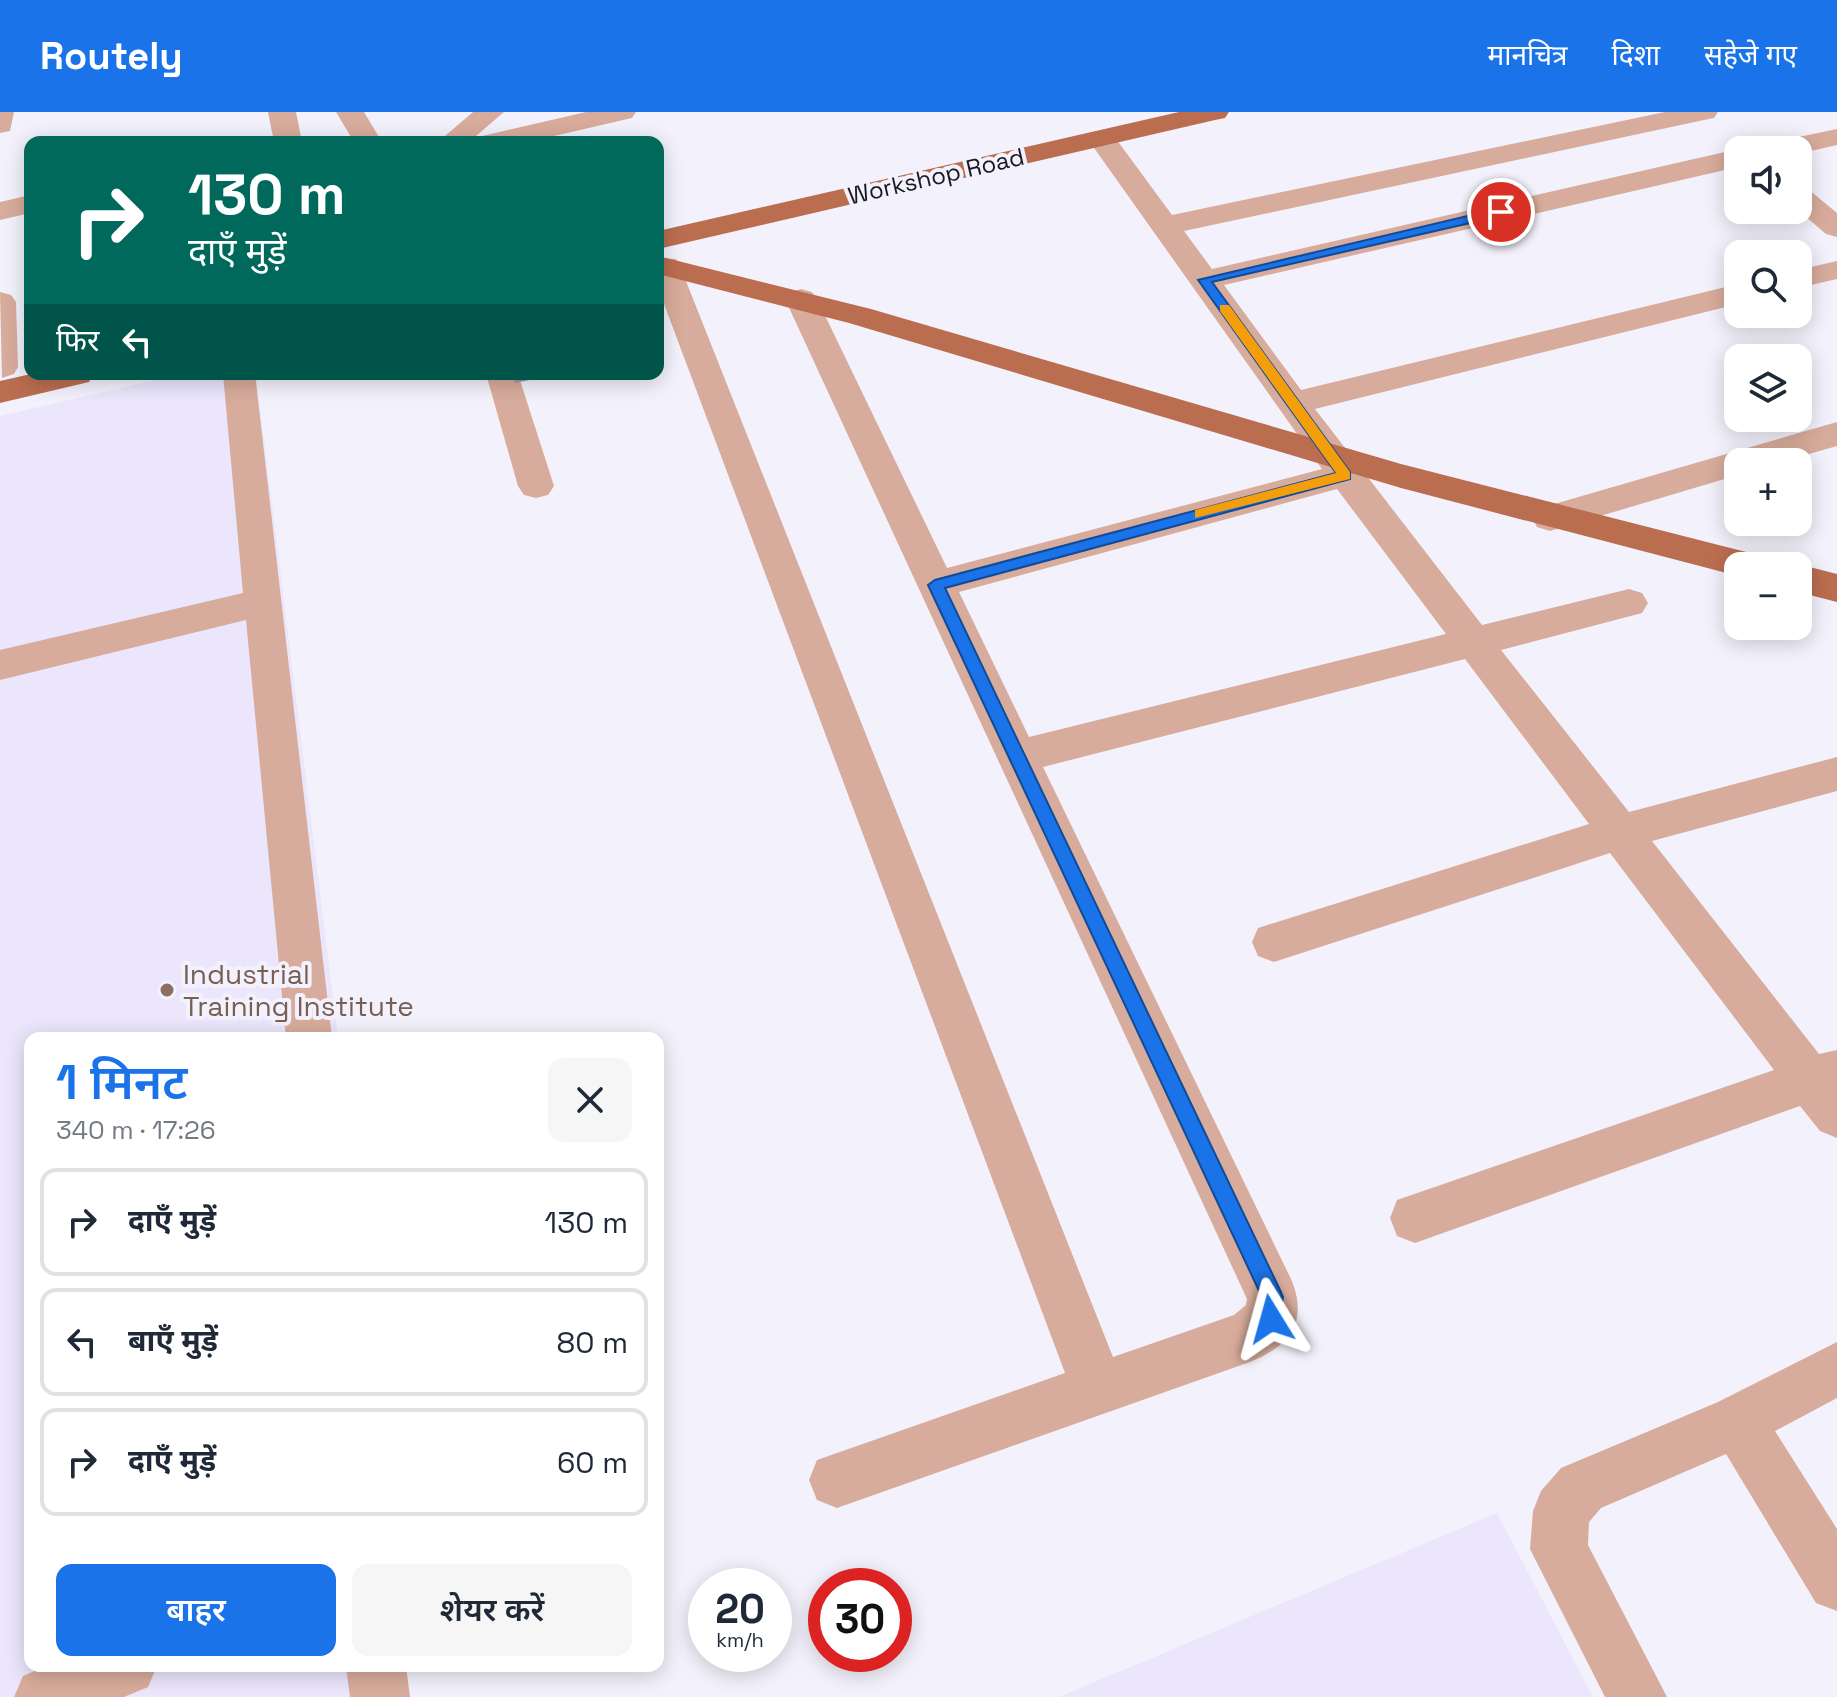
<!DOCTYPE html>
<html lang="hi">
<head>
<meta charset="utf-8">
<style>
  body { margin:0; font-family:"Space Grotesk","Noto Sans Devanagari",sans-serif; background:#f6f6f7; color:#1f2937; height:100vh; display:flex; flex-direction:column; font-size:30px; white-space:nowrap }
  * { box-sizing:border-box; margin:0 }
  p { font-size:26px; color:#747a83 }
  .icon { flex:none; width:44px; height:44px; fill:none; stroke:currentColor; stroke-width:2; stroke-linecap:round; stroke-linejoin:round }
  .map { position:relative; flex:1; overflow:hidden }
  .drawer { position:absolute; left:24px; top:920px; width:640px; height:640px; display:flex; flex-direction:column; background:#fff; border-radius:16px; box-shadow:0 4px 20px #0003 }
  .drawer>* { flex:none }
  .banner { position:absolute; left:24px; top:24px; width:640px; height:244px; border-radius:16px; box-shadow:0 4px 20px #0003; background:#00695c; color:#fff; overflow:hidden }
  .fabs { position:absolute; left:1724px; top:24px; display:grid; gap:16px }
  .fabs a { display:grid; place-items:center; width:88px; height:88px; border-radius:16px; background:#fff; box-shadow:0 4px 20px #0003; font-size:40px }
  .speed { position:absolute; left:688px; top:1456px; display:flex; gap:16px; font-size:40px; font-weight:700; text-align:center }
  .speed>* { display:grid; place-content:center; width:104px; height:104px; border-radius:50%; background:#fff; box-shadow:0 4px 20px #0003; line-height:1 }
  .speed small { font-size:20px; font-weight:400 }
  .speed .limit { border:12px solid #d22; background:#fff; color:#111 }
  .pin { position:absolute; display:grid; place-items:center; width:68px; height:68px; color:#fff; margin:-34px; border:4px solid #fff; border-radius:50%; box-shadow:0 2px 8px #0007 }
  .me { position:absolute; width:88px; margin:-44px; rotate:352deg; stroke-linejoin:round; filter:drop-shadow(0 0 6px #0008) }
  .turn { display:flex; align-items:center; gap:28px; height:168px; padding:0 32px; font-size:36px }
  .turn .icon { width:104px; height:104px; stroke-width:2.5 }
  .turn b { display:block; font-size:56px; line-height:68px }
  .then { display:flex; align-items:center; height:76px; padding:0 32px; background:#0003; gap:16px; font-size:30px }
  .round { display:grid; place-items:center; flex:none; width:84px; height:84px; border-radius:16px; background:#f6f6f7 }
  .head { display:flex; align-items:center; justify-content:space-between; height:136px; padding:0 32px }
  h1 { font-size:48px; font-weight:600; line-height:60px; color:#1a73e8 }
  .action { display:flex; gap:16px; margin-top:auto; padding:16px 32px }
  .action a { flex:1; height:92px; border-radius:16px; background:#1a73e8; color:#fff; font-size:32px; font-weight:600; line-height:92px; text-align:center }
  .action a+a { background:#f6f6f7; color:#1f2937 }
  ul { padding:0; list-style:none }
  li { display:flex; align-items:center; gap:24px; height:108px; margin:0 16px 12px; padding:0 16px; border:4px solid #e0e1e3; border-radius:16px }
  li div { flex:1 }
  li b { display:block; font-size:30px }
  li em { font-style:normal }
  header { display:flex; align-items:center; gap:48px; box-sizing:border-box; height:112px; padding:0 40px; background:#1a73e8; color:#fff }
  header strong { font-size:38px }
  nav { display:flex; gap:44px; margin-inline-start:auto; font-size:28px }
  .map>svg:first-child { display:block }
  .education { fill:#ebe6fc }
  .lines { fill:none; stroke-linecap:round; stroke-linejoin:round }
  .minor { fill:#d8ac9c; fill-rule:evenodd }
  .major { fill:#bb6d50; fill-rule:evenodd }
  .shaded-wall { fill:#a494ac }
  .route { fill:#1a73e8; stroke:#114b97; stroke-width:2 }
  .slow { fill:#f59e0b }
  .education-dot { fill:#8d6e63; stroke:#f3f2fc; stroke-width:3 }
  .labels { text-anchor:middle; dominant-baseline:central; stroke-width:8; stroke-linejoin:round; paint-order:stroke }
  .far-street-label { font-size:24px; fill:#1a1922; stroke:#f3f2fc }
  .education-label { font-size:28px; fill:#785e54; stroke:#f3f2fc; text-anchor:start }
</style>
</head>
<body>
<header>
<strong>Routely</strong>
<nav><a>मानचित्र</a><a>दिशा</a><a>सहेजे गए</a></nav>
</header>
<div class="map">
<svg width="1837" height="1585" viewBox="0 0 1837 1585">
  <rect width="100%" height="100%" fill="#f3f2fc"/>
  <g class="education">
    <polygon points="181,262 256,262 338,926 30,926 30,1554 405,1554 409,1585 0,1585 0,304"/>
    <polygon points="1497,1401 1593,1585 1059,1585"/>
  </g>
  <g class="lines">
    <g class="minor">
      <polygon points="0,0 14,0 10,19 0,21"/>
      <polygon points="268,0 296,0 302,30 274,30"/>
      <polygon points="336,0 364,0 382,30 354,30"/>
      <polygon points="473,0 504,0 469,30 438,30"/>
      <polygon points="586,0 636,0 632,6 528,30 478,30 482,24"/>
      <path d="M1665,0H1718L1714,6L1704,8L1184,119L1212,157L1738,37L1740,38L1738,55L1224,173L1301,278L1738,172V192L1315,297L1482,513L1629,477L1642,481L1648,491L1642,501L1501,538L1629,700L1837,645V679L1652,729L1819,942L1837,938V1026L1820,1019L1800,994L1415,1131L1397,1124L1390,1106L1397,1088L1774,958L1610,741L1274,850L1258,844L1252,830L1258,816L1589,712L1465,547L1043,655L1291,1167C1309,1209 1290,1234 1250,1250L837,1396L817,1388L809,1368L817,1348L1065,1261L658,176V146L676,147L680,154L1113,1245L1234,1203L1246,1193L1247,1187L785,187L790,180L801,177L812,180L817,187L947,456L1322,357L1087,26L1091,20H1111L1172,103ZM1337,377L1446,522L1029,625L959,480Z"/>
      <polygon points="1837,17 1837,33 1798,42 1798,38 1761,38 1765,32"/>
      <polygon points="1798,74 1808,77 1837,101 1837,125 1826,122 1798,98"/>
      <polygon points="30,83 30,101 0,108 0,90"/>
      <polygon points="1837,149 1837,167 1798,176 1798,158"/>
      <polygon points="0,180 11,183 16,190 18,255 14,262 2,266"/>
      <polygon points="223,262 255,262 332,926 286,926 246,508 0,568 0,538 243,481"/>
      <polygon points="486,262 518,262 554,374 548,383 536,386 524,383 518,374"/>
      <polygon points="1837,310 1837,334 1781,350 1738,350 1738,363 1550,419 1537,415 1532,406 1537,397"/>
      <polygon points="1837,1230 1837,1286 1775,1319 1837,1417 1837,1499 1816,1491 1726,1342 1601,1396 1589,1410 1588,1433 1667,1585 1605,1585 1530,1437 1533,1399 1541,1379 1561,1356 1718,1290"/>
      <polygon points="46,1554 157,1554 148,1575 124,1585 14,1585 23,1564"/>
      <polygon points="346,1554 406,1554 410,1585 350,1585"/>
    </g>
    <g class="major">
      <polygon points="1179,0 1229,0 1225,6 1215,8 658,137 658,119"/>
      <polygon points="658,144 871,197 1401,352 1750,441 1763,445 1768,454 1738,454 1738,464 1401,376 849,211 658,162"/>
      <polygon points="31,262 93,262 89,270 0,291 0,269"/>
      <polygon points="1798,452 1837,462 1837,490 1798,480 1798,454 1793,454"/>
    </g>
  </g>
  <polygon class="shaded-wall" points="512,262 538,262 539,266 515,271"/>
  <polygon class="route" points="1501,96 1507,100 1505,103 1212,170 1350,360 1350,367 945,476 1280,1178 1283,1185 1278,1214 1271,1217 1263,1214 1260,1207 1262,1185 1253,1166 928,473 935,468 1336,361 1198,168"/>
  <polygon class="slow" points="1220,193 1229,193 1350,360 1350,367 1195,406 1195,398 1336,361 1220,199"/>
  <circle class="education-dot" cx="167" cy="878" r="8"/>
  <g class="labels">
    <g class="far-street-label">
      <text transform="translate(936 64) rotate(-13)">Workshop Road</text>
    </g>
    <g class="education-label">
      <text x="183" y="862">Industrial<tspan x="183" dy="32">Training Institute</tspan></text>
    </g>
  </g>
</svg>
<div class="fabs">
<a><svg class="icon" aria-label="sound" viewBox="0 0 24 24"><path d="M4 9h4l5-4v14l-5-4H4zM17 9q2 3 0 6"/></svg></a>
<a><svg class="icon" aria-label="search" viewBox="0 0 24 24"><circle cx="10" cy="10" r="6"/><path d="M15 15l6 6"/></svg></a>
<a><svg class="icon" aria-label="layers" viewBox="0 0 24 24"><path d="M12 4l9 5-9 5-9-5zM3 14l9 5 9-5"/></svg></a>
<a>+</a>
<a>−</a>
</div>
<div class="speed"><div>20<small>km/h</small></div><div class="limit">30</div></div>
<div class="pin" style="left:1501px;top:100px;background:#d93025"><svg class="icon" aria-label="arrive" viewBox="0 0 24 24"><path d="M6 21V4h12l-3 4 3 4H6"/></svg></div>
<svg class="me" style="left:1271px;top:1207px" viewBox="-20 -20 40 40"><path d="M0-17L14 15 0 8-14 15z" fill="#1a73e8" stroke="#fff" stroke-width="4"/></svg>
<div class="banner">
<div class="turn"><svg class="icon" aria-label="right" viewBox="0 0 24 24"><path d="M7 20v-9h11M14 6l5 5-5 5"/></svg><div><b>130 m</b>दाएँ मुड़ें</div></div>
<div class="then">फिर<svg class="icon" aria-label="left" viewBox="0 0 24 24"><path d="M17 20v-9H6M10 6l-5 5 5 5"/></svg></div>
</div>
<section class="drawer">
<div class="head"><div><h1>1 मिनट</h1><p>340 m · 17:26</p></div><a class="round"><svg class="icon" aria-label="close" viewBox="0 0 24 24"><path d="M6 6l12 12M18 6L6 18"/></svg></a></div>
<ul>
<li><svg class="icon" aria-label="right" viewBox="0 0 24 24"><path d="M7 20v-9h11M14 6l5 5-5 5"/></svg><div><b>दाएँ मुड़ें</b></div><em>130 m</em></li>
<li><svg class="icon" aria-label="left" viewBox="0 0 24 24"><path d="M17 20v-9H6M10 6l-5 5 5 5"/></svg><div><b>बाएँ मुड़ें</b></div><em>80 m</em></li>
<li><svg class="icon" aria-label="right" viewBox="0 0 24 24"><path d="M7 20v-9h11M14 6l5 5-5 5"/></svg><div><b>दाएँ मुड़ें</b></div><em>60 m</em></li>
</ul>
<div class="action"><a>बाहर</a><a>शेयर करें</a></div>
</section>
</div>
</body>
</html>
